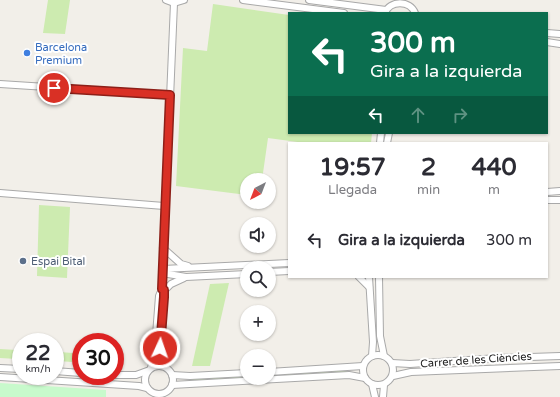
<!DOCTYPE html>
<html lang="es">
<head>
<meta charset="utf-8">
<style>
  body { margin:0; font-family:"Varela Round",sans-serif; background:#f7f7f7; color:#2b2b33; height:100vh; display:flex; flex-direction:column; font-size:15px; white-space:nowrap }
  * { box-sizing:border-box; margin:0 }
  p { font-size:13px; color:#7c7c81 }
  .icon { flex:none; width:22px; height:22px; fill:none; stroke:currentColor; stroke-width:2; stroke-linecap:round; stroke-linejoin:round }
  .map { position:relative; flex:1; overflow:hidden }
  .drawer { position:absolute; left:288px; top:142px; width:260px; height:136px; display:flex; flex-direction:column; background:#fff; border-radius:0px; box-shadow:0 1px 3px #0004 }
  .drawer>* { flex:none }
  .guide { position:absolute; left:288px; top:12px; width:260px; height:122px; border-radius:0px; box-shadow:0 1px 3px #0004; background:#0b6e4f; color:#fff; overflow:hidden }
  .needle { width:26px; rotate:222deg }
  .tools { position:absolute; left:240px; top:173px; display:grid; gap:8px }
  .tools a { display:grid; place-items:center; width:36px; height:36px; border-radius:50%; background:#fff; box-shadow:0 1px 3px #0004; font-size:20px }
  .speed { position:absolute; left:12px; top:333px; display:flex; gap:8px; font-size:20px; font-weight:700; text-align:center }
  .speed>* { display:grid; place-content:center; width:52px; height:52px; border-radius:50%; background:#fff; box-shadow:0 1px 3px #0004; line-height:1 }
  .speed small { font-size:10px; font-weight:400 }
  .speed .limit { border:6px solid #d22; background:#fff; color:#111 }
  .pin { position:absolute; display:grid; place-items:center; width:34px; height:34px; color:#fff; margin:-17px; border:2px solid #fff; border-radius:50%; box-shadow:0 1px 4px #0007 }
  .me { position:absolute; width:44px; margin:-22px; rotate:3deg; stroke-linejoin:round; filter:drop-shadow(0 0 3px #0008) }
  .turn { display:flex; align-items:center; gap:14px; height:84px; padding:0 16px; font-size:18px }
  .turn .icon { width:52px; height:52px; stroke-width:2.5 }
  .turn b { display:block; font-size:28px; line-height:34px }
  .lanes { display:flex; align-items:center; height:38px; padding:0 16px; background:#0003; justify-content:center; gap:20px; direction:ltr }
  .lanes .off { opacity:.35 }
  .eta { display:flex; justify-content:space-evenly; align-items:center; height:68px; text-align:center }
  .eta b { font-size:24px; font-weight:700; line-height:28px }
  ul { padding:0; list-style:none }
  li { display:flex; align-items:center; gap:12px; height:60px; padding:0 16px }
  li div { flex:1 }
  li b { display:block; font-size:15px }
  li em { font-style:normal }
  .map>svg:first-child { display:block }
  .grass { fill:#cdebb0 }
  .park { fill:#c8facc }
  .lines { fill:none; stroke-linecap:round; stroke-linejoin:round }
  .minor-casing { stroke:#a9a9a9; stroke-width:8 }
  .minor { stroke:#fff; stroke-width:6 }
  .route-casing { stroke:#8d1f18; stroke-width:10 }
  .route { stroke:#d93025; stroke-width:7 }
  .shop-dot { fill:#3f7fe0; stroke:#fff; stroke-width:1.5 }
  .service-dot { fill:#5c6f8a; stroke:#fff; stroke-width:1.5 }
  .labels { text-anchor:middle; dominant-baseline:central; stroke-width:4; stroke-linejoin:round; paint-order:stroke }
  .shop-label { font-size:11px; fill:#366cbe; stroke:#fff; text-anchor:start }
  .service-label { font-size:11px; fill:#4e5e75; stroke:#fff; text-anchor:start }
  .street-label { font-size:11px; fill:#222; stroke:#fff }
</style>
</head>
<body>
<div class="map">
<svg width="560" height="397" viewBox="0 0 560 397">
  <rect width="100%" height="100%" fill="#f2efe9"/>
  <g class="grass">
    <polygon points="48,0 70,0 65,34 43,33"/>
    <polygon points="213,4 289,15 289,133 372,133 371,143 305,143 268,138 262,180 247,180 247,195 176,186 183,48 207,51"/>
    <polygon points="39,205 70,207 67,278 37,276"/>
    <polygon points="229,283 210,366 192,366 210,284"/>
    <polygon points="0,349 17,350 17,359 0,358"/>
    <polygon points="59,352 73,353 72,362 58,361"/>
    <polygon points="346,370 347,373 269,377 269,374"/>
    <polygon points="247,375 247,378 249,378 191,381 191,378"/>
  </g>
  <polygon class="park" points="0,383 106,390 106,397 0,397"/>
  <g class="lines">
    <defs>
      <g id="minor">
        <polyline points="166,0 174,3 184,0"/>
        <polyline points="243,0 344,13"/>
        <polyline points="309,0 386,10"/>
        <path d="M385,13C390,0 410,0 415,13"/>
        <polyline points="547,33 560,34"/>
        <polyline points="547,42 560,44"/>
        <polyline points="0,84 170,95"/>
        <polyline points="380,143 381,133"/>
        <polyline points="387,143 389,133"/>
        <polyline points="547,192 560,191"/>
        <polyline points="0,193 164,206"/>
        <polyline points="547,200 560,200"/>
        <polyline points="163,248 181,264 188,266"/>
        <polyline points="163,269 289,263"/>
        <polyline points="269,272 289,271"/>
        <polyline points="162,273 186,277 247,274"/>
        <polyline points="359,277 369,287"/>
        <polyline points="369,277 373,342 372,356"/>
        <polyline points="379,277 380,336 384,356"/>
        <polyline points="162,289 164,291 164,297 161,348 163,366"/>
        <polyline points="164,291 171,284 184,278"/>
        <circle cx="378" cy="370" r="15"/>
        <polyline points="392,363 410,364 498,358 560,356"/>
        <circle cx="159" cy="380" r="14"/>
        <polyline points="0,368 21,369"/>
        <polyline points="151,368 155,348 159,296 162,289 174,3"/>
        <polyline points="55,371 81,373"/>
        <polyline points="269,372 363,366"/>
        <polyline points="115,375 136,375 147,371"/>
        <polyline points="172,375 190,376 247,373"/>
        <polyline points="393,376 411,372 560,366"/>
        <polyline points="0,377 139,386 147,388"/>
        <polyline points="372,384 375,397"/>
        <polyline points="172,385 349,375 365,378"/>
        <polyline points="383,397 384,385"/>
      </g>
    </defs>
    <use href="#minor" class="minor-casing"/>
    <use href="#minor" class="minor"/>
  </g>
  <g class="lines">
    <defs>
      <polyline id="route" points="54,88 170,95 162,289 164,290 164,297 160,348"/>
    </defs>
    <use href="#route" class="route-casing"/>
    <use href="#route" class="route"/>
  </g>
  <circle class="shop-dot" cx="27" cy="53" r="4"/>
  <circle class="service-dot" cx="23" cy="261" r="4"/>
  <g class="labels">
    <g class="shop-label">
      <text x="35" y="47">Barcelona<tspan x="35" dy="13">Premium</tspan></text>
    </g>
    <g class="service-label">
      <text x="31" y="261">Espai Bital</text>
    </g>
    <g class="street-label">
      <text transform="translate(476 360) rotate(-4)">Carrer de les Ciències</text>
    </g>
  </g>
</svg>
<div class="tools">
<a><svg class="needle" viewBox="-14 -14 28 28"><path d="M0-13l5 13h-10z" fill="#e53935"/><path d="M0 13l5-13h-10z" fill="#7c7c81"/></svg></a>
<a><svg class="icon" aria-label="sound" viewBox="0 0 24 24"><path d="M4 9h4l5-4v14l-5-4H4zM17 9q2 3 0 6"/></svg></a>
<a><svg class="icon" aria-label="search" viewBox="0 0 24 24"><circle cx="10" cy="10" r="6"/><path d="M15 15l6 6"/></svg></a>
<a>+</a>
<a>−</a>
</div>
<div class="speed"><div>22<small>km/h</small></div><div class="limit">30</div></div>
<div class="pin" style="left:54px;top:88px;background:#d93025"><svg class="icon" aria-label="arrive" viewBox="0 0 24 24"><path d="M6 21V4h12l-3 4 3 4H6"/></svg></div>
<svg class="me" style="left:160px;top:348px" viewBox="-20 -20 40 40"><circle r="17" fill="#d93025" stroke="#fff" stroke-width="3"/><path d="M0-11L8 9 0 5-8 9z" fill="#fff"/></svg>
<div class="guide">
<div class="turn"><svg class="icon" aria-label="left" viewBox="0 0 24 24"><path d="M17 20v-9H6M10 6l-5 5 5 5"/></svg><div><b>300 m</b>Gira a la izquierda</div></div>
<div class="lanes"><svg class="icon" aria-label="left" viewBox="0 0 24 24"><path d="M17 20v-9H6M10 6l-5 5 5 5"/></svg><svg class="icon off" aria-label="ahead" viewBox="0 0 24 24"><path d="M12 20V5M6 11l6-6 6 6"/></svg><svg class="icon off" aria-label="right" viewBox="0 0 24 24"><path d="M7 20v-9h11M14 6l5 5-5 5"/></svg></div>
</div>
<section class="drawer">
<div class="eta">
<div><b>19:57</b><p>Llegada</p></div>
<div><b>2</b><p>min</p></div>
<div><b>440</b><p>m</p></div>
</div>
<ul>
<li><svg class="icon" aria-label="left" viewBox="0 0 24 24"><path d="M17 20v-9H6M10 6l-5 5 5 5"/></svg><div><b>Gira a la izquierda</b></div><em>300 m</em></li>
</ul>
</section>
</div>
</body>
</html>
